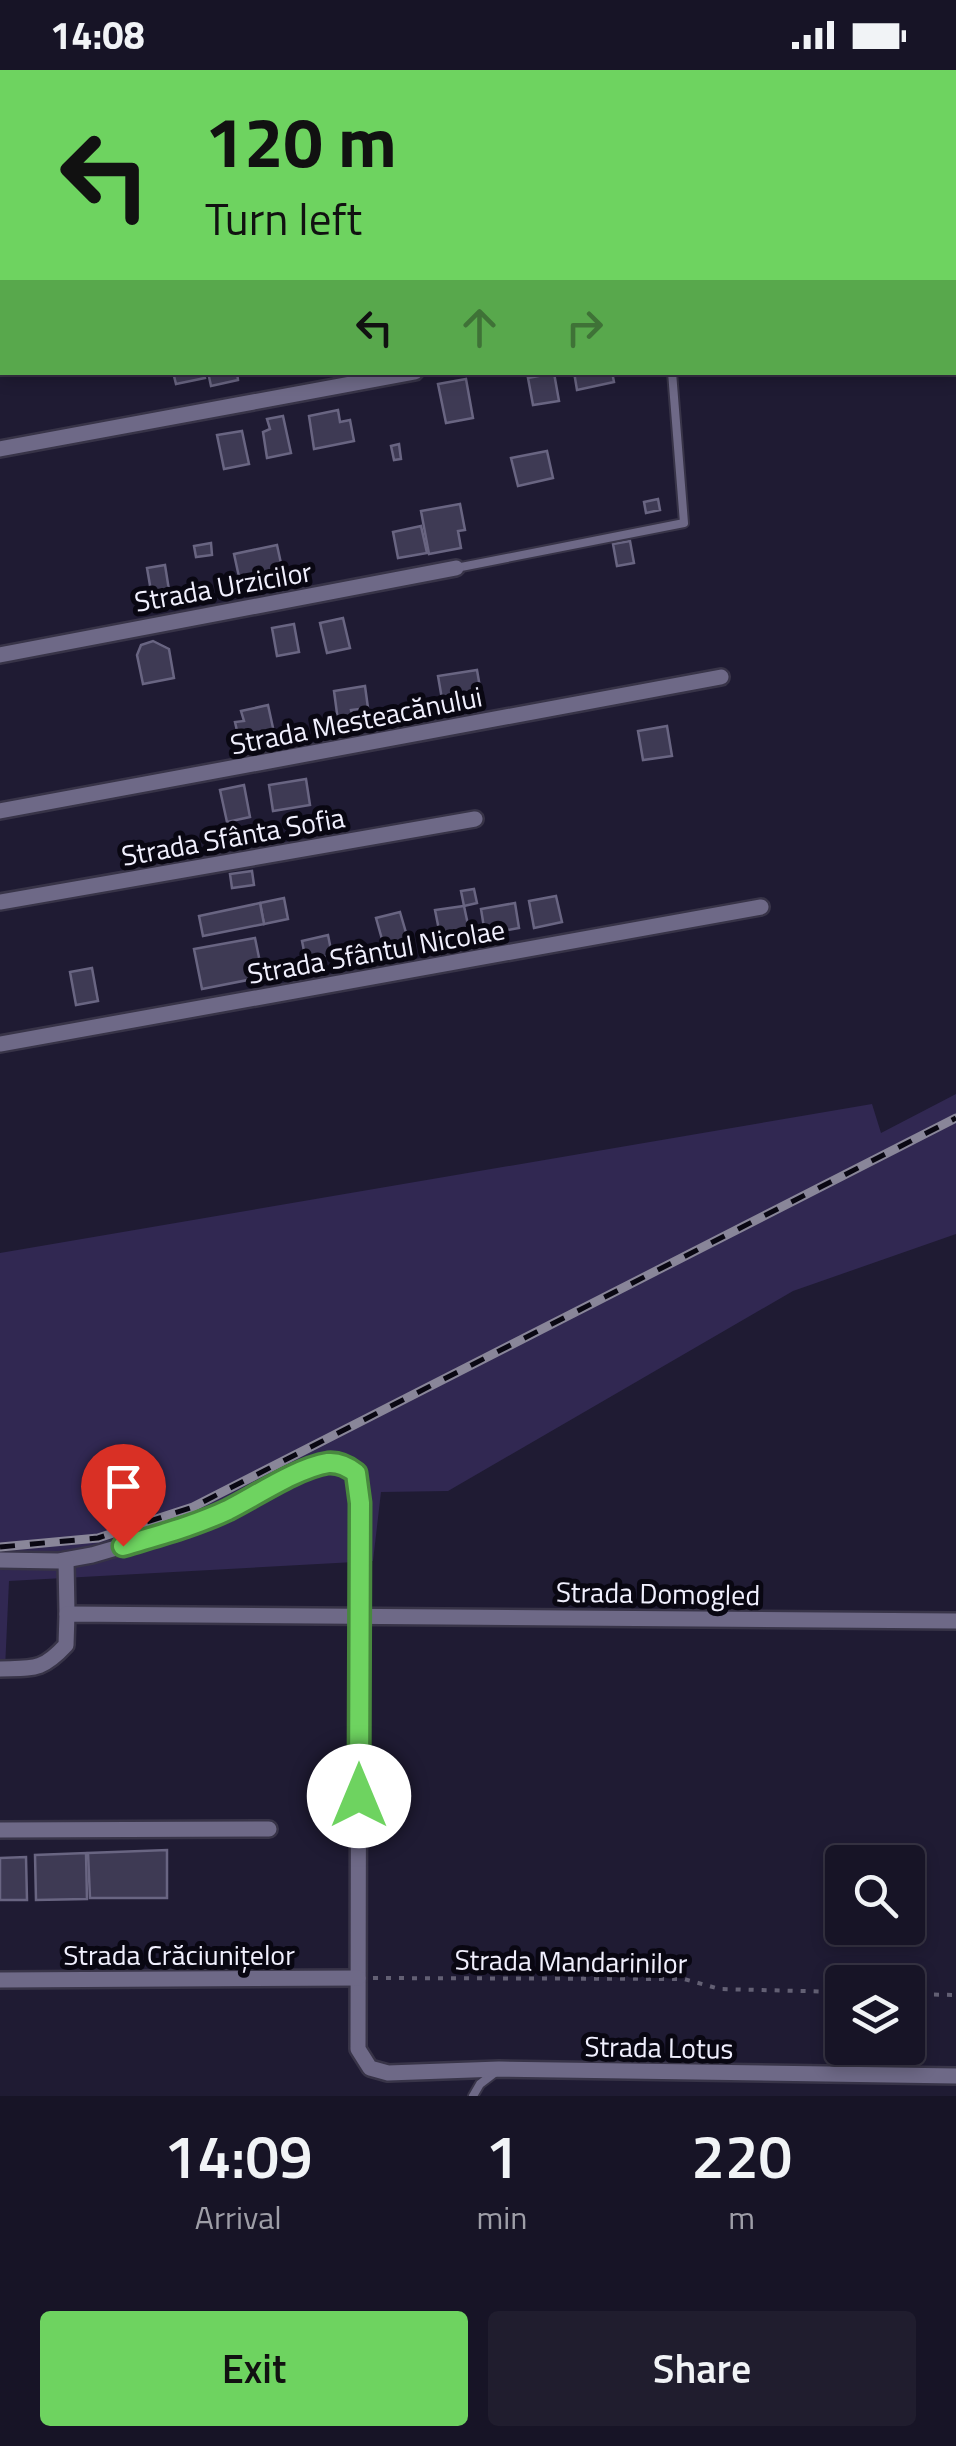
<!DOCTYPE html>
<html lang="en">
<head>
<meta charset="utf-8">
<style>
  body { margin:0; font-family:"Titillium Web",sans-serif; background:#201d2e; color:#f1f3f6; height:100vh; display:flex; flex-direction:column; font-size:38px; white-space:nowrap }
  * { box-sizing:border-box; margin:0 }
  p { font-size:32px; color:#9e9ea7 }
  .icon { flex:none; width:55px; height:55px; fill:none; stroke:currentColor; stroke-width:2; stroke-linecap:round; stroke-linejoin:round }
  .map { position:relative; height:2026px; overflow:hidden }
  .side { display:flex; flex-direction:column; background:#171426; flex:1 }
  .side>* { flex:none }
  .hud { position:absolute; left:0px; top:0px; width:958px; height:305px; box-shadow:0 5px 15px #0003,0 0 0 2px #363343; background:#6ed360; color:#111; overflow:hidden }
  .controls { position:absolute; left:825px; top:1775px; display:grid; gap:20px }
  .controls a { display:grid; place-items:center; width:100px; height:100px; border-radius:10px; background:#171426; box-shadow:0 5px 15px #0003,0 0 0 2px #363343; font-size:50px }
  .pin { position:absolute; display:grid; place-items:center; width:85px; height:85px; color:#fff; margin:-102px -42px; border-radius:50% 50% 50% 0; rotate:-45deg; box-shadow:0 0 10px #0007 }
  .pin .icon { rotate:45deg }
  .me { position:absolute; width:110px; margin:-55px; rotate:0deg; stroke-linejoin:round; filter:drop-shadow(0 0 8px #0008) }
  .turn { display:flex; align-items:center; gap:35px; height:210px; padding:0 40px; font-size:45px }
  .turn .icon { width:130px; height:130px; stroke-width:2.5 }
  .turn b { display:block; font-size:70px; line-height:85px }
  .lanes { display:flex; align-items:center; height:95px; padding:0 40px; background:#0003; justify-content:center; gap:50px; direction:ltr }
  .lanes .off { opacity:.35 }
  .eta { display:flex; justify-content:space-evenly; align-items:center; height:170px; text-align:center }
  .eta b { font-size:60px; font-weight:600; line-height:70px }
  .primary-button { display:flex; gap:20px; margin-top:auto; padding:20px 40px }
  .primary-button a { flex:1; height:115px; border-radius:10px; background:#6ed360; color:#111; font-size:40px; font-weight:600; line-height:115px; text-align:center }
  .primary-button a+a { background:#201d2e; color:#f1f3f6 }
  .status { display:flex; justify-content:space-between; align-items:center; height:70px; padding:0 50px; background:#171426; direction:ltr }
  .status svg { height:28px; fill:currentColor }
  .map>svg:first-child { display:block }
  .built { fill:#26203f }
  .green { fill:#312852 }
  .building { fill:#3e3a54; stroke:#696582; stroke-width:2.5 }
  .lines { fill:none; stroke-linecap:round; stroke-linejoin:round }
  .lane-casing { stroke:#383448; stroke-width:12 }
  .street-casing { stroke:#383448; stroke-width:20 }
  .path { stroke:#636074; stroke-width:4; stroke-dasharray:5 8; stroke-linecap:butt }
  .lane { stroke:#6e6987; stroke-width:8 }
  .street { stroke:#6e6987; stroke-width:15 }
  .rail-casing { stroke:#898699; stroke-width:9 }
  .rail { stroke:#090712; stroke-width:5; stroke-dasharray:15; stroke-linecap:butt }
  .route-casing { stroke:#48893e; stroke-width:25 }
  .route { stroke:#6ed360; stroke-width:18 }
  .labels { text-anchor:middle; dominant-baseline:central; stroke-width:10; stroke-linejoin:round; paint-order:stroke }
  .street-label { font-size:28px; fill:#f1f0fe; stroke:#090712 }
</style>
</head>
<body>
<div class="status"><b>14:08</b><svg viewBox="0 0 49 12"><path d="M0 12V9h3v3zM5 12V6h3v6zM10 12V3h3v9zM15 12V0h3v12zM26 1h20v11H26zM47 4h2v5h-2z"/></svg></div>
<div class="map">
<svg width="956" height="2026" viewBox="0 0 956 2026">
  <rect width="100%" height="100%" fill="#1f1b33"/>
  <polygon class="built" points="0,0 440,0 2,2 0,92"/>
  <g class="green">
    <polygon points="440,0 874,0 876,2 428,2"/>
    <polygon points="956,1024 956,1164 793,1221 448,1421 381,1422 373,1491 9,1511 5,1599 0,1599 0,1183 872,1034 881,1063"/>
  </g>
  <g class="building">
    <polygon points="227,0 392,0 382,2"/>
    <polygon points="173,302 204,302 205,308 176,314"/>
    <polygon points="208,302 237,302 238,310 211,316"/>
    <polygon points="574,302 612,302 614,312 577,320"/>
    <polygon points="554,303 559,331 533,335 528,308"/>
    <polygon points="466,309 473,348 446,353 438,314"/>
    <polygon points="338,340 340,352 350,350 354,371 314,379 309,346"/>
    <polygon points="283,346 291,383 267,388 263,362 270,359 267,349"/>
    <polygon points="242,361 249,394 224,399 217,365"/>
    <polygon points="399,374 401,389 394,390 391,376"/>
    <polygon points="547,381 553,408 518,416 511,388"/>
    <polygon points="658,429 660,440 646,443 644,432"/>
    <polygon points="460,434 465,460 458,461 461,478 429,484 421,441"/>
    <polygon points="421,456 427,483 398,488 393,462"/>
    <polygon points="630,471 634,493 617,496 613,474"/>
    <polygon points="211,473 212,485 196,487 194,476"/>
    <polygon points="277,475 282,498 239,507 234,484"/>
    <polygon points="165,495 169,520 152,527 147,498"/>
    <polygon points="343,548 350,578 327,583 320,553"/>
    <polygon points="294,554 299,582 277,586 272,558"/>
    <polygon points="153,571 169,579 174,608 143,614 137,585 141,575"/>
    <polygon points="477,600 482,629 443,635 438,606"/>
    <polygon points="365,616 368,638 351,640 353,649 338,651 334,621"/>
    <polygon points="268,635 275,667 240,674 235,652 244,651 241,641"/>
    <polygon points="667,656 672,686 643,690 638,661"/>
    <polygon points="306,709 310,735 273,741 269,715"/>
    <polygon points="244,715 250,747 227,752 220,720"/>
    <polygon points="197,769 200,780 185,783 183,773"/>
    <polygon points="252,801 254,815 232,818 230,804"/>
    <polygon points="474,819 477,833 464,836 461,821"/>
    <polygon points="556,826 562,852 534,858 529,831"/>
    <polygon points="284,828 288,849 264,854 260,833"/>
    <polygon points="260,833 264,854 203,866 199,846"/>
    <polygon points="515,833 519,858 485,864 481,839"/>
    <polygon points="464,836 471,869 442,875 435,840"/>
    <polygon points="400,842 409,873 385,880 376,848"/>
    <polygon points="328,865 332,885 306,891 302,871"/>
    <polygon points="255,868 263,907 202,919 194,879"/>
    <polygon points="92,898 98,931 76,935 70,902"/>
    <polygon points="167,1780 167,1828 90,1828 88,1783"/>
    <polygon points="86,1783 87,1829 36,1830 35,1785"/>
    <polygon points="26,1787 27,1830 0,1830 0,1788"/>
  </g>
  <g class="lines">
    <defs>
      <g id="lane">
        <polyline points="189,0 189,2"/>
        <polyline points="450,0 450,2"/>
        <polyline points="501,2 524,0"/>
        <polyline points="456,498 684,453 672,302"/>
        <polyline points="473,2026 480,2014 497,2001"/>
      </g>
      <g id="street">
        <polyline points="0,379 415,302"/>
        <polyline points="0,585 456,498"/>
        <polyline points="0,741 721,607"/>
        <polyline points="0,832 475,749"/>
        <polyline points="0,974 761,837"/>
        <polyline points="0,1490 59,1491 92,1485 185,1458 313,1398 337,1393 347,1395 356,1403 359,1433 358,1979 370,1998 388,2003 499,1999 956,2006"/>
        <polyline points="66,1490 67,1544"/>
        <path d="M0,1599C34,1598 42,1601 66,1575L67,1544L956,1551"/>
        <polyline points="0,1760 269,1759"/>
        <polyline points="0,1910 358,1908"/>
      </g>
    </defs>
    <use href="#lane" class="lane-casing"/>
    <use href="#street" class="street-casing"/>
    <g class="path">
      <polyline points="373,1908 684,1909 720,1919 842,1922"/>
      <polyline points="908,1924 956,1925"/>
    </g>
    <use href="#lane" class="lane"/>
    <use href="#street" class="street"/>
    <defs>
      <polyline id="rail" points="0,1477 98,1468 193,1437 956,1048"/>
    </defs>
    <use href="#rail" class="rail-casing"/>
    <use href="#rail" class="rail"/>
  </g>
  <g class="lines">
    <defs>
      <path id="route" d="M123,1476C159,1465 194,1456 228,1440C256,1426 297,1398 328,1393C339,1392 347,1396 356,1403L360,1433L359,1726"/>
    </defs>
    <use href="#route" class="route-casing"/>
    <use href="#route" class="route"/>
  </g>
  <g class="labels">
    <g class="street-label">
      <text transform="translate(223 516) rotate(-10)">Strada Urzicilor</text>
      <text transform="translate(356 650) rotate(-11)">Strada Mesteacănului</text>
      <text transform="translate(233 766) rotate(-10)">Strada Sfânta Sofia</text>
      <text transform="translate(376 881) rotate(-10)">Strada Sfântul Nicolae</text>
      <text transform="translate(658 1523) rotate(1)">Strada Domogled</text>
      <text x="179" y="1884">Strada Crăciunițelor</text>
      <text transform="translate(571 1891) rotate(1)">Strada Mandarinilor</text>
      <text transform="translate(659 1977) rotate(1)">Strada Lotus</text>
    </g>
  </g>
</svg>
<div class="controls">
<a><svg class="icon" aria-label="search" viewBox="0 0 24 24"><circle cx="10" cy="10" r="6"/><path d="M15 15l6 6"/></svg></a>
<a><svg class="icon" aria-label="layers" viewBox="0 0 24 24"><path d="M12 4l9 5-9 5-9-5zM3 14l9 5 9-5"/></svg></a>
</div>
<div class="pin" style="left:123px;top:1476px;background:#d93025"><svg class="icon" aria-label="arrive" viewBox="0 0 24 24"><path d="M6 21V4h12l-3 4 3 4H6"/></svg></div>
<svg class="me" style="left:359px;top:1726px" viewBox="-20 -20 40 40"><circle r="19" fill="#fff"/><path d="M0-13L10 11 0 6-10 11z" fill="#6ed360"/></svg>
<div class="hud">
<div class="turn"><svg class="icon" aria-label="left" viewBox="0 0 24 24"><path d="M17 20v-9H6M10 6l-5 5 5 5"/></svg><div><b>120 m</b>Turn left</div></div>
<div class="lanes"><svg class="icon" aria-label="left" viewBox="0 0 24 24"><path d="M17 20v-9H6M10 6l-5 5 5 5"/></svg><svg class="icon off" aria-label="ahead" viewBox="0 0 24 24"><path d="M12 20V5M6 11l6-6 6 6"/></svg><svg class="icon off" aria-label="right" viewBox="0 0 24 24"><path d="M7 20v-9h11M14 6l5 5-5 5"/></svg></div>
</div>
</div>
<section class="side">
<div class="eta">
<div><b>14:09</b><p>Arrival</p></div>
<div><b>1</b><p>min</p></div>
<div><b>220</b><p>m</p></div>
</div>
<div class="primary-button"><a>Exit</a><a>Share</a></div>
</section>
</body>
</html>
